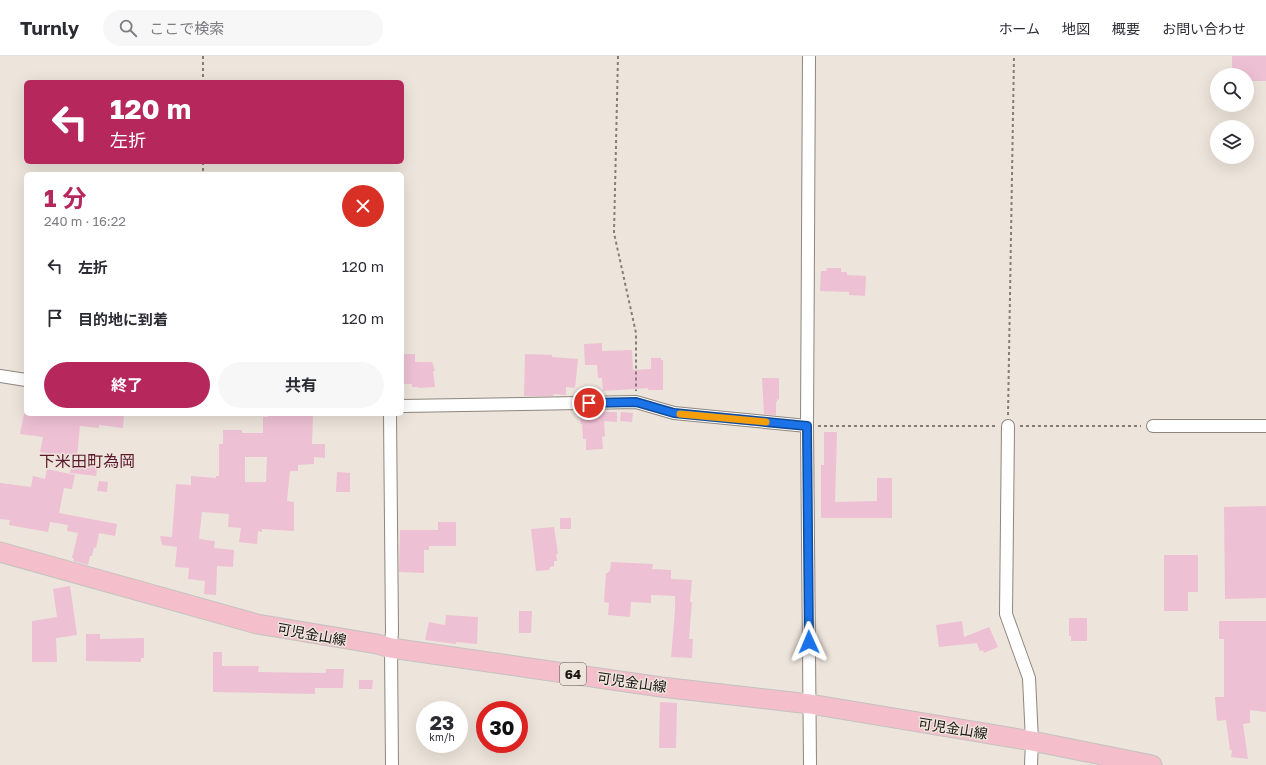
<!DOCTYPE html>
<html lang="ja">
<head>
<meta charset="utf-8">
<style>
  body { margin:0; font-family:"Golos Text","Noto Sans JP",sans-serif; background:#f7f7f7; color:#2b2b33; height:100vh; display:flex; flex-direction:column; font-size:15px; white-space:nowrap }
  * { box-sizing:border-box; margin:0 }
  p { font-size:13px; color:#7c7c81 }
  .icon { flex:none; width:22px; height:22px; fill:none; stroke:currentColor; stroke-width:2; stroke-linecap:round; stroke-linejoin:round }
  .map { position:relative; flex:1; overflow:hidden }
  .panel { position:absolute; left:24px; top:116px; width:380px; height:244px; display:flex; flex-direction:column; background:#fff; border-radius:6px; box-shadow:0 4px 16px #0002 }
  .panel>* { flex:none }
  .hud { position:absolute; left:24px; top:24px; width:380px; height:84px; border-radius:6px; box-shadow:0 4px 16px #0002; background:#b6285c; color:#fff; overflow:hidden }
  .tools { position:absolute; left:1210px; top:12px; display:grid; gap:8px }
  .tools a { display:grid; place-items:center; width:44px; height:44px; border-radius:50%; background:#fff; box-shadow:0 4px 16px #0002; font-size:20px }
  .speed { position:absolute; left:416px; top:645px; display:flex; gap:8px; font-size:20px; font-weight:700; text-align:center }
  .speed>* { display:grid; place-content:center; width:52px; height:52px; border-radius:50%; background:#fff; box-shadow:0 4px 16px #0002; line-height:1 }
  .speed small { font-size:10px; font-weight:400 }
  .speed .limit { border:6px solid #d22; background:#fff; color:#111 }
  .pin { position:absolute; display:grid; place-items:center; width:34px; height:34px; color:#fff; margin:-17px; border:2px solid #fff; border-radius:50%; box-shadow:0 1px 4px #0007 }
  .me { position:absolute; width:44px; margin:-22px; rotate:359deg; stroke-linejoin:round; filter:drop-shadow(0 0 3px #0008) }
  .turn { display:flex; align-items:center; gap:14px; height:84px; padding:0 20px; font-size:18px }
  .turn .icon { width:52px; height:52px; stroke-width:2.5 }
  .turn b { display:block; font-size:28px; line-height:34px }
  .round { display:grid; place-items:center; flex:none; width:42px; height:42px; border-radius:21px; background:#f7f7f7 }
  .summary { display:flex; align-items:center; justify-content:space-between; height:68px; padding:0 20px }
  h1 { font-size:24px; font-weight:700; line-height:30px; color:#b6285c }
  .primary-button { display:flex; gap:8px; margin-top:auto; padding:8px 20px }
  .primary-button a { flex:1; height:46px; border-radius:24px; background:#b6285c; color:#fff; font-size:16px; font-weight:700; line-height:46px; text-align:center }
  .primary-button a+a { background:#f7f7f7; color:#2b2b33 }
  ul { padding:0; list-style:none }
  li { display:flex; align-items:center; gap:12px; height:52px; padding:0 20px }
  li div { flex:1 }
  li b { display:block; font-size:15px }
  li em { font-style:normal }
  header { display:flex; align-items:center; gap:24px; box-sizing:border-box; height:56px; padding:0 20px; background:#fff; border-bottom:1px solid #e1e1e2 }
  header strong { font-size:19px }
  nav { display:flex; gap:22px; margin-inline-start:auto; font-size:14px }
  .search { width:280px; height:36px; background:#f7f7f7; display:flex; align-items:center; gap:10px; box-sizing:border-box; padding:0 14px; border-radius:22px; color:#7c7c81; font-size:15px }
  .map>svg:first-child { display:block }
  .building { fill:#eec0d4; fill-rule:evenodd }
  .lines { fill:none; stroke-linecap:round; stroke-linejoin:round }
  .minor-casing { stroke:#8e867e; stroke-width:14 }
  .primary-casing { stroke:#c3c3c2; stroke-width:21 }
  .path { stroke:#837d77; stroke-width:2; stroke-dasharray:3 3; stroke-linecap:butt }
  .minor { stroke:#fff; stroke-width:12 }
  .primary { stroke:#f4becb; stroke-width:19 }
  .route-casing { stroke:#114b97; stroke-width:10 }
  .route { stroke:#1a73e8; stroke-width:7 }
  .slow { stroke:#f59e0b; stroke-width:7 }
  .labels { text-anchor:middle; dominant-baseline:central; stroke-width:3; stroke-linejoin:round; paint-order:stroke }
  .shield { fill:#ede4db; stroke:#59544f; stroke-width:1 }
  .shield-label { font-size:13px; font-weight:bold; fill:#1a1713 }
  .street-label { font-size:14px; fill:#1a1713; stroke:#ede4db }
  .quarter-label { font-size:16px; fill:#5b182e; stroke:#ede4db }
</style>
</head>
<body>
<header>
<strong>Turnly</strong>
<div class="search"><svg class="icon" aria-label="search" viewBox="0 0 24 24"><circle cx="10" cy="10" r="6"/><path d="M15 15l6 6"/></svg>ここで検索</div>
<nav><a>ホーム</a><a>地図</a><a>概要</a><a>お問い合わせ</a></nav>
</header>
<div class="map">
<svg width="1266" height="709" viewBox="0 0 1266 709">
  <rect width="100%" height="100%" fill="#ede4db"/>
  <g class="building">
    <polygon points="1232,0 1266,0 1266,25 1247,25 1247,19 1232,19"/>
    <polygon points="827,212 841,212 841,216 847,216 847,219 866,220 865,240 849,239 849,236 820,235 821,215 826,215"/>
    <polygon points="602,287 602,295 632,294 633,314 651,313 651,302 661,302 661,304 663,304 663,334 648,334 648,332 603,335 602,322 598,322 597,309 585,309 584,288"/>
    <polygon points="402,298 415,298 415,306 432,306 435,315 433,315 435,331 418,332 418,331 412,331 412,328 402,328"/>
    <polygon points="525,298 552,299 552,301 578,303 575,332 566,331 566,339 554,338 553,340 524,340"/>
    <polygon points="762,322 779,322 779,344 777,343 777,346 776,346 776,359 764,358"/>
    <polygon points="605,356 617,356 617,366 604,365 605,380 602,381 603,393 586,394 586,383 583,383 582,368 581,368 580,363 580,357"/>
    <polygon points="621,356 633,357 632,366 620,365"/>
    <polygon points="24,358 86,358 106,360 106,358 124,359 123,372 99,369 99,372 80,370 77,400 51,397 51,398 40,396 43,381 20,378"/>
    <path d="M268,358H313L312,388H325V402L314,401V408L298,409V415H290L287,445L294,446V475L262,473V476L258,475L257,488L239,486L241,472L228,471L229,458L202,456L199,483L215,485L214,492L234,494L233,511L217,510L216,539L204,538L205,525L188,523L189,512L175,511L177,491L162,489L160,480L172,481L176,428L191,429V420L216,422V420H219V388H223V374H242V377H263V361H268ZM245,401H267L266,426H245Z"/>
    <polygon points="824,376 837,376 835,446 877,445 877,422 892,422 892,462 821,462 821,409 824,409"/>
    <polygon points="72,405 98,409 96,420 70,417"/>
    <polygon points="47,413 75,419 72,433 64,432 59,457 117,468 115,480 99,477 96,492 94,491 92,500 90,500 88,509 73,505 74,502 72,502 78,477 67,475 68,469 50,466 48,476 9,469 10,464 0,463 0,427 31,431 33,420 45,423"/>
    <polygon points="337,416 350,417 350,436 336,436"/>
    <polygon points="99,425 108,426 107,436 97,435"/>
    <polygon points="1266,450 1266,542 1225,543 1224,451"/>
    <rect x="560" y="462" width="11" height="11"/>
    <polygon points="438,466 456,466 456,490 429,490 429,494 424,494 424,517 399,516 400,474 438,474"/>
    <polygon points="554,471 558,498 556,498 557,505 554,505 554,510 550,511 549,514 536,515 531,473"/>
    <polygon points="1164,499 1198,499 1198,536 1188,536 1188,555 1164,555"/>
    <polygon points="611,506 653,508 652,513 671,514 671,523 692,524 690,546 692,546 689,583 693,583 692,602 671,601 675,555 675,540 651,539 651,547 631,546 630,561 608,559 609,547 604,546 606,517 608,517 609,515 610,515"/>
    <polygon points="70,530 77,579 56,582 57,606 32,606 32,565 57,561 53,533"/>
    <polygon points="519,555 532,555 531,577 519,577"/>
    <polygon points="446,559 478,561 477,588 456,586 456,588 425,584 429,566 445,569"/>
    <polygon points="1069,562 1087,562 1087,585 1071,585 1071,580 1069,580"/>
    <polygon points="962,565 964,581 989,571 998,591 984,597 983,594 980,595 977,587 939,591 936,569"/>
    <polygon points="1219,565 1266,565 1266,656 1250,654 1250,667 1243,668 1248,703 1231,701 1232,694 1230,694 1226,664 1217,665 1215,641 1224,641 1224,583 1219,583"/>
    <polygon points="86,578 100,578 100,583 144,582 144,602 141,602 141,606 86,605"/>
    <polygon points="213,596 222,596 222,610 259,610 258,616 326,617 326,613 344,613 343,632 315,632 315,638 213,636"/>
    <polygon points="359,624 373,624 372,633 359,633"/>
    <polygon points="660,646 677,647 676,692 659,692"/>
  </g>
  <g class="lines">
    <defs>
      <g id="minor">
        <polyline points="809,0 807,370 810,709"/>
        <polyline points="0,320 26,324"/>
        <polyline points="402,350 636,346 674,357 807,370"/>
        <polyline points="390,358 392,575 391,592 392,709"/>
        <polyline points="1008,370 1006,558 1029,622 1032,685 1031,709"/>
        <polyline points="1153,370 1266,370"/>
      </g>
      <polyline id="primary" points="0,496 257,568 377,588 391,592 661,631 810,648 1032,685 1152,709"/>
    </defs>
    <use href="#minor" class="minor-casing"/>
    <use href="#primary" class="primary-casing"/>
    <g class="path">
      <polyline points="203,0 203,26"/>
      <polyline points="618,0 614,177 636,277 636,335"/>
      <polyline points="203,106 203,118"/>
      <polyline points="1008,359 1014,0"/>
      <polyline points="818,370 997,370"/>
      <polyline points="1020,370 1141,370"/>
    </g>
    <use href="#minor" class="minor"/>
    <use href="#primary" class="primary"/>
  </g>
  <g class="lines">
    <defs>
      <polyline id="route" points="589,347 636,346 674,357 807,370 809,586"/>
    </defs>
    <use href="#route" class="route-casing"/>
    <use href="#route" class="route"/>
    <polyline class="slow" points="680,358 766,366"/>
  </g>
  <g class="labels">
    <rect class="shield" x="560" y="607" width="26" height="22" rx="3"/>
    <g class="shield-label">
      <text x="573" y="618">64</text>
    </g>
    <g class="street-label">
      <text transform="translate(312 578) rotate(10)">可児金山線</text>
      <text transform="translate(632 626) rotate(8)">可児金山線</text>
      <text transform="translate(953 672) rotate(9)">可児金山線</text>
    </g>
    <g class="quarter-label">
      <text x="87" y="405">下米田町為岡</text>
    </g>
  </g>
</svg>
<div class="tools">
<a><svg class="icon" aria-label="search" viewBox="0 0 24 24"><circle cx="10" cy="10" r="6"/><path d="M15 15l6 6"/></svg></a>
<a><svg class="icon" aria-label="layers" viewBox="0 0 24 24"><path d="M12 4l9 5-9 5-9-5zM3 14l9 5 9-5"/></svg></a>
</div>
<div class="speed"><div>23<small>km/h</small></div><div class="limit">30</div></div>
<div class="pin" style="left:589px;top:347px;background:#d93025"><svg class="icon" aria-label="arrive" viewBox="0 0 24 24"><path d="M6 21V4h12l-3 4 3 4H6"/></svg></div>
<svg class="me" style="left:809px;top:586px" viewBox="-20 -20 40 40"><path d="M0-17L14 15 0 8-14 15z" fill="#1a73e8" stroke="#fff" stroke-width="4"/></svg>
<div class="hud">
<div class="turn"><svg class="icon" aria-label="left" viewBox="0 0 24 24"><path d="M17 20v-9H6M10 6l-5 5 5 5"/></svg><div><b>120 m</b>左折</div></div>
</div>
<section class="panel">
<div class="summary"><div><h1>1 分</h1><p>240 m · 16:22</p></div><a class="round" style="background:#d93025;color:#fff"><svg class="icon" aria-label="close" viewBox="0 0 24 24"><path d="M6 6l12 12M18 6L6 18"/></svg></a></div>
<ul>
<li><svg class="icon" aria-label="left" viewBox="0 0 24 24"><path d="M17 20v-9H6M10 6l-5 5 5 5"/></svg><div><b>左折</b></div><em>120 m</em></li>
<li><svg class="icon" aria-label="arrive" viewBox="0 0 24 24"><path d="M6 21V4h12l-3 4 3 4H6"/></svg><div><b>目的地に到着</b></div><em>120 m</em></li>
</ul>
<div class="primary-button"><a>終了</a><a>共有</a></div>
</section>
</div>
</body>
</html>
